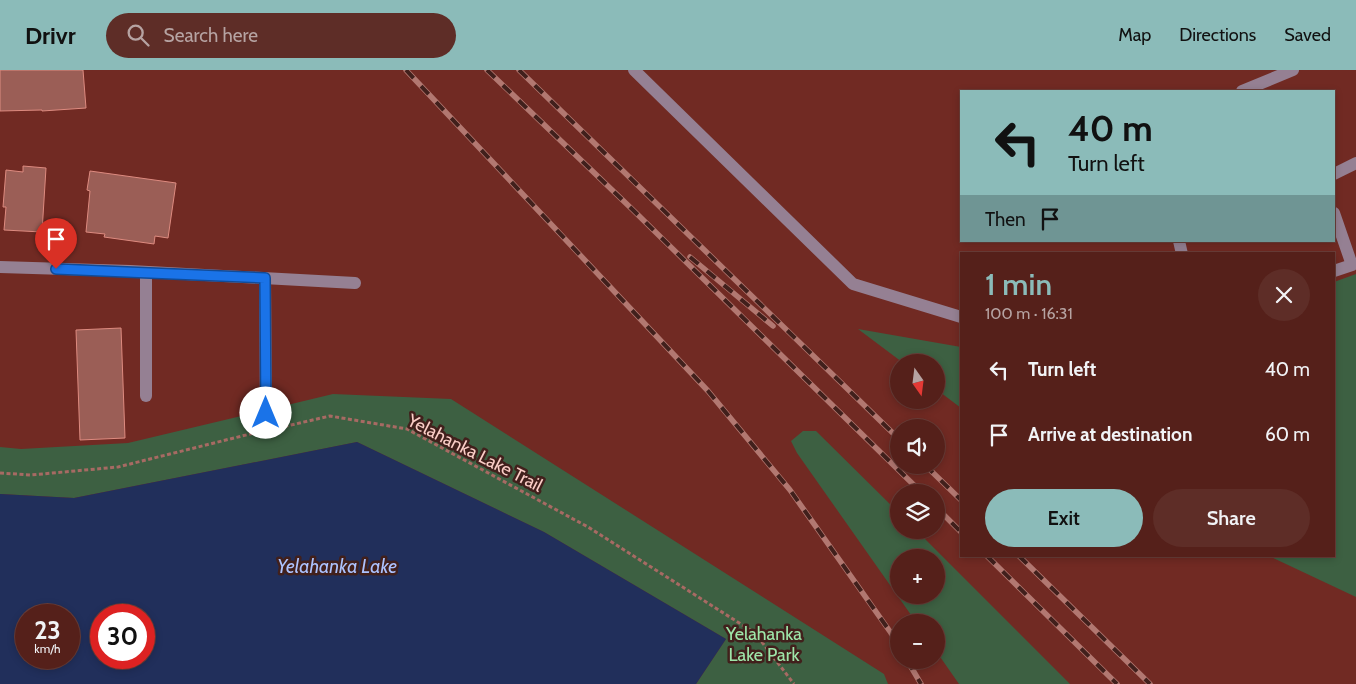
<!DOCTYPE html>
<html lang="en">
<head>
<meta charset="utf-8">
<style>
  body { margin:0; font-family:Cabin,sans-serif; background:#5e2d27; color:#f1f3f6; height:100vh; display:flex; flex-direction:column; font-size:19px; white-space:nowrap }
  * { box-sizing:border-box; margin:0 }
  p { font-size:16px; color:#b6a3a2 }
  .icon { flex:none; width:28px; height:28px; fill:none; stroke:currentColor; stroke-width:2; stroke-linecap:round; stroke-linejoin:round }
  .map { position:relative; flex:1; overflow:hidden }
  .drawer { position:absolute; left:960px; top:182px; width:375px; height:305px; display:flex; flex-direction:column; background:#55201a; border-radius:0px; box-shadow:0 2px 8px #0003,0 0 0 1px #6b3e39 }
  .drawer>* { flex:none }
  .banner { position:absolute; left:960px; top:20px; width:375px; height:152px; border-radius:0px; box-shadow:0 2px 8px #0003,0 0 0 1px #6b3e39; background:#8bbbb9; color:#111; overflow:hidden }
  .needle { width:32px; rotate:166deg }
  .controls { position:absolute; left:890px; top:284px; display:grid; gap:10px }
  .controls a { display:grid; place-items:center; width:55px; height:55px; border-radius:50%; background:#55201a; box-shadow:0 2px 8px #0003,0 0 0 1px #6b3e39; font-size:25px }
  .speed { position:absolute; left:15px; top:534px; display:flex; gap:10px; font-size:25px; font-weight:700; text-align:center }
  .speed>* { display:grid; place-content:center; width:65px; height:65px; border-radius:50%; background:#55201a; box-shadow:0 2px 8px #0003,0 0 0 1px #6b3e39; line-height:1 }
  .speed small { font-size:12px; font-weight:400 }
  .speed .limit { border:8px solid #d22; background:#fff; color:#111 }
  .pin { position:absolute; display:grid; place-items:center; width:42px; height:42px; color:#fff; margin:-51px -21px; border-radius:50% 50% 50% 0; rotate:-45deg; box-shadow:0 0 5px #0007 }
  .pin .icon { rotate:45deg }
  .me { position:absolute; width:55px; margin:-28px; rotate:0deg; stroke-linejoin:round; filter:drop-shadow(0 0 4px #0008) }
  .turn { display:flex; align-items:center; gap:18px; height:105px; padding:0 25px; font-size:22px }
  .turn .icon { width:65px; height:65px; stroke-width:2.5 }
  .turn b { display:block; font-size:35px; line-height:42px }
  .then { display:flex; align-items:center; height:48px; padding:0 25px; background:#0003; gap:10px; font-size:19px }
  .round { display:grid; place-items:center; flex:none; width:52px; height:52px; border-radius:26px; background:#5e2d27 }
  .overview { display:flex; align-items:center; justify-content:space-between; height:85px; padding:0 25px }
  h1 { font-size:30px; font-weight:600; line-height:38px; color:#8bbbb9 }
  .primary-button { display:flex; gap:10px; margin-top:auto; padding:10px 25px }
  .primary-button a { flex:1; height:58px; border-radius:30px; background:#8bbbb9; color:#111; font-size:20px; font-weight:600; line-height:58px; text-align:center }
  .primary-button a+a { background:#5e2d27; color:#f1f3f6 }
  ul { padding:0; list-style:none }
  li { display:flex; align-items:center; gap:15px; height:65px; padding:0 25px }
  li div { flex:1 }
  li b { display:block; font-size:19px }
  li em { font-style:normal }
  header { display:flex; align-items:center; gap:30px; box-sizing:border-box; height:70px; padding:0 25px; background:#8bbbb9; color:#111 }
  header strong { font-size:24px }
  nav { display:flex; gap:28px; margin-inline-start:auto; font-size:18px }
  .search { width:350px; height:45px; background:#5e2d27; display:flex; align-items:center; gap:12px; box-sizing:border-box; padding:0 18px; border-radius:28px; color:#b6a3a2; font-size:19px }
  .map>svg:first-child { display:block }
  .green { fill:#3d6042; fill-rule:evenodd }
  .water { fill:#212f5b; fill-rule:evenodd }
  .building { fill:#9b5e56; stroke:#de8b80 }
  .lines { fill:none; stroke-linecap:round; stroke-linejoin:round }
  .path { stroke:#a76a63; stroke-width:3; stroke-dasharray:4 2.5; stroke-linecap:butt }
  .minor { stroke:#958093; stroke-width:12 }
  .rail-casing { stroke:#b27871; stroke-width:5.5 }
  .rail { stroke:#41201c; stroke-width:4; stroke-dasharray:11; stroke-linecap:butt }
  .route-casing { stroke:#114b97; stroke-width:12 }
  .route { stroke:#1a73e8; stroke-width:9 }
  .labels { text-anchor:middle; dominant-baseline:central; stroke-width:5; stroke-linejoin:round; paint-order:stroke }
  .street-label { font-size:18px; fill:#fbcec7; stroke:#41201c }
  .park-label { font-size:18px; fill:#9ee6a9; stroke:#41201c }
  .water-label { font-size:19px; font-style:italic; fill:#acc2fe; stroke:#41201c }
</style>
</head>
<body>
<header>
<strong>Drivr</strong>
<div class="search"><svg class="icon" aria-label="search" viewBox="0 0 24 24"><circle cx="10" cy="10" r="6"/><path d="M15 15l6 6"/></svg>Search here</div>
<nav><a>Map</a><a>Directions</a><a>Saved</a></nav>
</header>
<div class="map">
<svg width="1356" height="614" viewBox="0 0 1356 614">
  <rect width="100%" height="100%" fill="#712a23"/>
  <g class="green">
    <polygon points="1356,204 1356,527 1269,486 1334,486 1334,212"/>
    <polygon points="858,259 961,277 961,338 936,319 936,292 902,292"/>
    <polygon points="333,324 451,329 884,604 888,614 696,614 726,569 544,462 357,372 74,428 0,424 0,377 21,379 128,373"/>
    <path d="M803,361H816L899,443V460H916L1070,614H959L936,581V552H916L797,383L791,371ZM899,488H936V525H899Z"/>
  </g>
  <path class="water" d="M357,372L544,462L726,569L696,614H0V424L74,428ZM26,545H69V588H26ZM101,545H144V588H101Z"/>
  <g class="building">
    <polygon points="0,0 83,0 86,38 42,41 42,40 0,41"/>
    <polygon points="23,96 46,98 42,162 4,160 6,137 3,137 6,100 23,102"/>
    <polygon points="90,101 176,113 168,168 155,166 154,174 104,167 105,164 86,162 90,121 87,120"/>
    <polygon points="121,258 125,368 80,370 76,260"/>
  </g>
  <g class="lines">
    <g class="path">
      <polyline points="278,358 330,346 407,359 588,457 755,563 794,614"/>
      <polyline points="0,403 31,405 118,397 262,361"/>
    </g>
    <g class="minor">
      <polyline points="634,0 853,214 961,247"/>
      <polyline points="1242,21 1293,0"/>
      <polyline points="1334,104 1356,93"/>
      <polyline points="1334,143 1352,195 1334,201"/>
      <polyline points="1179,171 1182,184"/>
      <polyline points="0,197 130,201 355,213"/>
      <polyline points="146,202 146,326"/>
      <polyline points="265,208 266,343"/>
    </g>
    <defs>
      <g id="rail">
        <polyline points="406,0 708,321 790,420 891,563 899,576"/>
        <polyline points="487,0 634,141 921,422"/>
        <polyline points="519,0 899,369"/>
        <polyline points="690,187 773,256"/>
        <polyline points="925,395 961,430"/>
        <polyline points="936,437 961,462"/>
        <polyline points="987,486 1117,614"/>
        <polyline points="1019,486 1150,614"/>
        <polyline points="907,590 921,614"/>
      </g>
    </defs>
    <use href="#rail" class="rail-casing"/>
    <use href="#rail" class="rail"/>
  </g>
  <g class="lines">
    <defs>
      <polyline id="route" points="56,199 265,208 266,343"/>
    </defs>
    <use href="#route" class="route-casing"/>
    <use href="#route" class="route"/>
  </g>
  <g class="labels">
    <g class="street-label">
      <text transform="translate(475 383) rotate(27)">Yelahanka Lake Trail</text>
    </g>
    <g class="park-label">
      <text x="764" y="564">Yelahanka<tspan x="764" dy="21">Lake Park</tspan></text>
    </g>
    <g class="water-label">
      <text x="337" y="496">Yelahanka Lake</text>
    </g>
  </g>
</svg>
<div class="controls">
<a><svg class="needle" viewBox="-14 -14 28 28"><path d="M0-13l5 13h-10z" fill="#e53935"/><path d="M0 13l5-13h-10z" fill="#b6a3a2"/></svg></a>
<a><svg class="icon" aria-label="sound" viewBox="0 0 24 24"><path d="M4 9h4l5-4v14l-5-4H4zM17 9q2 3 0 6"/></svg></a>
<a><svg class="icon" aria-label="layers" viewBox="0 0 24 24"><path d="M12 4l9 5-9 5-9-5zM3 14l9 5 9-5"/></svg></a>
<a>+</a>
<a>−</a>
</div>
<div class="speed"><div>23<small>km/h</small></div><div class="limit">30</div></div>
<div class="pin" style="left:56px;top:199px;background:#d93025"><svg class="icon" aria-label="arrive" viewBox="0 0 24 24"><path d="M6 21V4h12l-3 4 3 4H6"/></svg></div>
<svg class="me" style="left:266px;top:343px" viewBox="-20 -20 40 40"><circle r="19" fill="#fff"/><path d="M0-13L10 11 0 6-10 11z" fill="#1a73e8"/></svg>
<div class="banner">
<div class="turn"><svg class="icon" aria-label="left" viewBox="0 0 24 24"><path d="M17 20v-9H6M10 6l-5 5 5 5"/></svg><div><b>40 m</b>Turn left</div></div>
<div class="then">Then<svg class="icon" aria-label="arrive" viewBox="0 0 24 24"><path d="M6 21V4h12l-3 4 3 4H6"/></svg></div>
</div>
<section class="drawer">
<div class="overview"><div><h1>1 min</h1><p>100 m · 16:31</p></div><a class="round"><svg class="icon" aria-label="close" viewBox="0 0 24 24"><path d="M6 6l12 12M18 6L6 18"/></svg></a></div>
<ul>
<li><svg class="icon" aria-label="left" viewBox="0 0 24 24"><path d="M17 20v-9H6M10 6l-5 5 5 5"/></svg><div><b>Turn left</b></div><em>40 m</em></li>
<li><svg class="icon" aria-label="arrive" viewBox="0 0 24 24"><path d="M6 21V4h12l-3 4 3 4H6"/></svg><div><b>Arrive at destination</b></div><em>60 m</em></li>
</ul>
<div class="primary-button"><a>Exit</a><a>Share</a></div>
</section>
</div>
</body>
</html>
